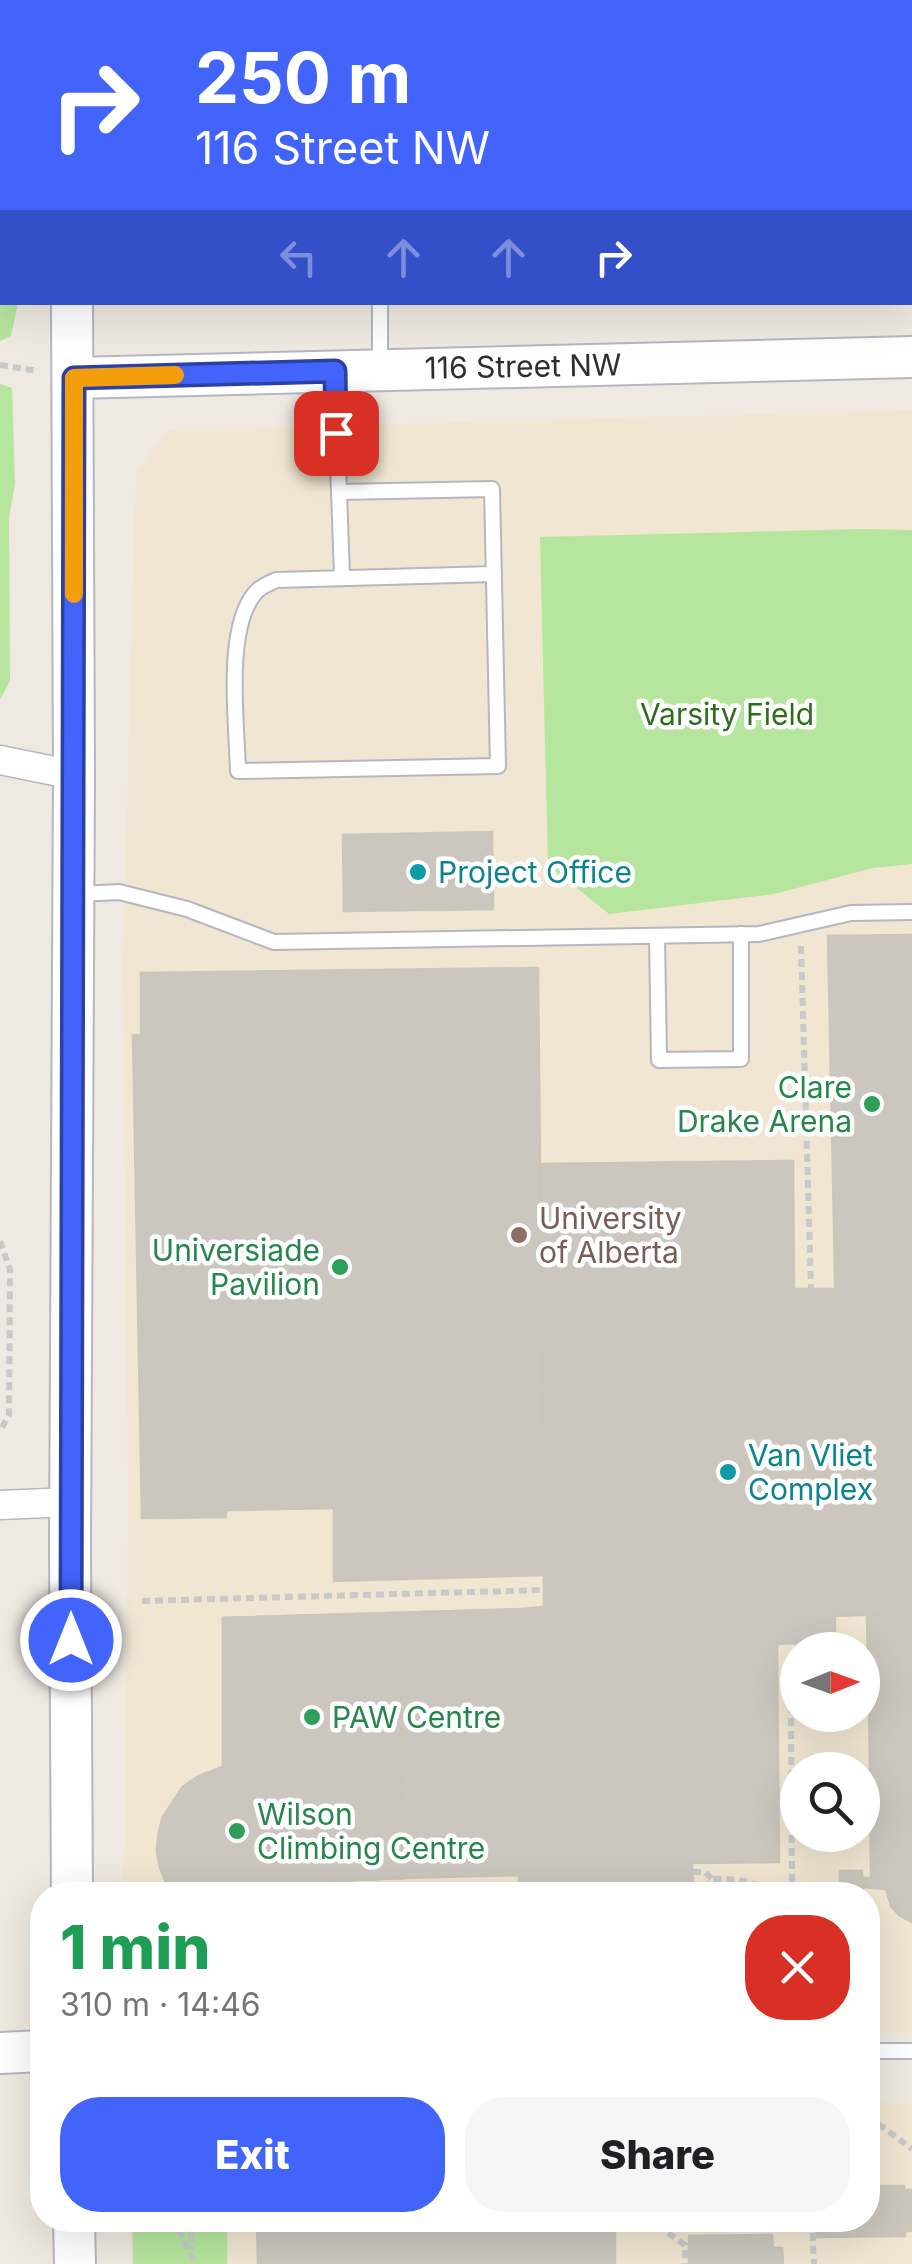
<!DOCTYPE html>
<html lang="en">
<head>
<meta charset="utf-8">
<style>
  body { margin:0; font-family:Inter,sans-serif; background:#f6f6f6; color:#202124; height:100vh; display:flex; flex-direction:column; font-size:38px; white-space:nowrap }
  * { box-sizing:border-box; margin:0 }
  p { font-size:32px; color:#757577 }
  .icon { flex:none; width:55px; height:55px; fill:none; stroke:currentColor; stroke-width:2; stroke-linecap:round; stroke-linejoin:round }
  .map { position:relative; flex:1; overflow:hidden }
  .side { position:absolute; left:30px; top:1882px; width:850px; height:350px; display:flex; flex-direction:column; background:#fff; border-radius:40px; box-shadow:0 10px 40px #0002 }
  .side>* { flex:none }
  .guide { position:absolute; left:0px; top:0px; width:912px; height:305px; box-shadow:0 10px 40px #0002; background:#4264fb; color:#fff; overflow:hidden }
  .needle { width:65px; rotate:89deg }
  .fabs { position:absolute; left:780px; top:1632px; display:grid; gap:20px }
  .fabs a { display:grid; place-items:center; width:100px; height:100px; border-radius:50%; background:#fff; box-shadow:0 10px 40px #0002; font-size:50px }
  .pin { position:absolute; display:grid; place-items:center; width:85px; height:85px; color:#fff; margin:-42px; border-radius:20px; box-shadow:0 5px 15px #0006 }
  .me { position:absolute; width:110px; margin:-55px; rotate:0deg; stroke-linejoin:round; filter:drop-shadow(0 0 8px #0008) }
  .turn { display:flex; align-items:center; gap:35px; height:210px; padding:0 30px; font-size:45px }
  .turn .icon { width:130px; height:130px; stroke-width:2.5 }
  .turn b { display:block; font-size:70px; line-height:85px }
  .lanes { display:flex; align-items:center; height:95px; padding:0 30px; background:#0003; justify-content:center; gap:50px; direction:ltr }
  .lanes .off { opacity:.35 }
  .round { display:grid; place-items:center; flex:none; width:105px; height:105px; border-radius:40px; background:#f6f6f6 }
  .summary { display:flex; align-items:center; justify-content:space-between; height:170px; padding:0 30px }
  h1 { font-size:60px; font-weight:800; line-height:75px; color:#1e9e55 }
  .cta { display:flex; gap:20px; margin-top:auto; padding:20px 30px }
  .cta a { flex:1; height:115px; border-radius:40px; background:#4264fb; color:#fff; font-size:40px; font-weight:800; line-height:115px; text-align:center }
  .cta a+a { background:#f6f6f6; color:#202124 }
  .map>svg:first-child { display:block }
  .education { fill:#f0e6d1; fill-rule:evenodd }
  .green { fill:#b6e59e }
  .building { fill:#cbc7bf; stroke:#cbc5ba; stroke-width:2.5 }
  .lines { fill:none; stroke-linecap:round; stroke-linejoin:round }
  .lane-casing { stroke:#b4b7c1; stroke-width:18 }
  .street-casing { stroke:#b4b7c1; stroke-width:31 }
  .secondary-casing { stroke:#b4b7c1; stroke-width:44 }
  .path { stroke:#c9c9c9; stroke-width:6; stroke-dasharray:8 5; stroke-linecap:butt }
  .lane { stroke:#fff; stroke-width:14 }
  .street { stroke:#fff; stroke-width:28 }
  .secondary { stroke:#fff; stroke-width:40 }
  .route-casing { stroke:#2b41a3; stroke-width:25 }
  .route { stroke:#4264fb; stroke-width:18 }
  .slow { stroke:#f59e0b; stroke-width:18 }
  .culture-dot { fill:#0f9aa8; stroke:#fff; stroke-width:4 }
  .leisure-dot { fill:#2e9e5b; stroke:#fff; stroke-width:4 }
  .education-dot { fill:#8d6e63; stroke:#fff; stroke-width:4 }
  .labels { text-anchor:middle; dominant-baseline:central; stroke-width:9; stroke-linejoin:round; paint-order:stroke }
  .street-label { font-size:30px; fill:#2e2e2e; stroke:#fff }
  .park-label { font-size:30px; fill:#2c6e1b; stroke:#fff }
  .culture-label { font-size:30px; fill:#0d838f; stroke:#fff; text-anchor:start }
  .leisure-label { font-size:30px; fill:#27864d; stroke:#fff; text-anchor:end }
  .education-label { font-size:30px; fill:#785e54; stroke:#fff; text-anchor:start }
</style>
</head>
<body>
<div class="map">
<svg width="912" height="2264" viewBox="0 0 912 2264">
  <rect width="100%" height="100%" fill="#efe9e1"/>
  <g class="education">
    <path d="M912,410V2032L868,2033V1895H120L125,1848L128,1507L123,962L136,472L168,430ZM798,1650H862V1715H798ZM798,1770H862V1835H798Z"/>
    <polygon points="868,2103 912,2103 912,2264 133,2264 132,2220 868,2220"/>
  </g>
  <g class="green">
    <polygon points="0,0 23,0 23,2 2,2 2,302 18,303 11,336 0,341"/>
    <polygon points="0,384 12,388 15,484 9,517 10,681 0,700"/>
    <polygon points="860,529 912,530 912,864 873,868 774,894 609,914 548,865 540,537"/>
    <polygon points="132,2220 227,2220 227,2264 133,2264"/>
  </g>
  <g class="building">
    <rect x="238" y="0" width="103" height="2"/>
    <rect x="632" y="0" width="66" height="2"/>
    <polygon points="492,832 493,909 344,911 343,835"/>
    <polygon points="912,935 912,1272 835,1273 828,936"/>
    <polygon points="538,968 544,1575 334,1581 334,1508 226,1510 226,1517 142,1518 133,1035 141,1035 141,973"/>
    <polygon points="793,1161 794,1289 835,1289 835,1273 912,1272 912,1613 835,1616 835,1650 798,1650 798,1671 796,1643 777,1644 779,1862 692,1863 693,1889 519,1893 519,1875 403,1878 399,1653 522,1650 523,1609 544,1607 541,1164"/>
    <polygon points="523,1609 522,1650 399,1653 403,1878 309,1882 300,1895 174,1895 167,1884 160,1867 157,1850 159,1832 163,1817 183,1787 199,1776 223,1767 223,1618"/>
    <polygon points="523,1609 522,1650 399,1653 403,1878 309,1882 300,1895 174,1895 167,1884 160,1867 157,1850 159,1832 163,1817 183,1787 199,1776 223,1767 223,1618"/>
    <polygon points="912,1613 912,1922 899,1915 891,1906 886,1889 863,1887 863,1893 840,1894 840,1871 862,1871 862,1878 871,1878 869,1689 863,1689 863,1676 868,1676 867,1615"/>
    <polygon points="241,1766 258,1769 275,1775 290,1785 311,1813 316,1830 317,1848 309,1882 300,1895 174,1895 167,1884 160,1867 157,1850 163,1817 183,1787 199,1776 223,1767"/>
    <polygon points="868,2186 904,2186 904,2190 912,2190 912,2231 905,2231 905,2236 817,2237 816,2220 868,2220"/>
    <polygon points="257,2220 615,2220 615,2264 258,2264"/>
    <polygon points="772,2235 773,2248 782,2248 783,2264 689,2264 689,2236"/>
  </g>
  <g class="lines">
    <defs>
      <g id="lane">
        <polyline points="362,0 362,2"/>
        <polyline points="910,38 912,38"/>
        <polyline points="380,302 380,369"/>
        <polyline points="335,377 342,577"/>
        <path d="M339,492L492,489L498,766L238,771C237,725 224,627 256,592C261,586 270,583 276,580L494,574"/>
        <polyline points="79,894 119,892 187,909 274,942 759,934 851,913 912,912"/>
        <polyline points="657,936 659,1060 741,1059 741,934"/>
        <polyline points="868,2051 912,2051"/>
      </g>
      <g id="street">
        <polyline points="0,760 74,775"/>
        <polyline points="0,1505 71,1502"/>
      </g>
      <g id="secondary">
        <polyline points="66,0 66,2"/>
        <polyline points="74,378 912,357"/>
        <polyline points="72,1895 70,1546 74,775 72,302"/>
        <polyline points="0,2053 42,2051"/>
        <polyline points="74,2220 75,2264"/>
      </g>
    </defs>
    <use href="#lane" class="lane-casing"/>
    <use href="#street" class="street-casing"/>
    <use href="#secondary" class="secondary-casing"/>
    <g class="path">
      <polyline points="0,365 38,371"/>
      <polyline points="801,946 811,1289"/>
      <polyline points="0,1241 10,1270 9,1415 0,1431"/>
      <polyline points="142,1601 544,1590"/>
      <polyline points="862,1784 870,1784"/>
      <polyline points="693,1872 705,1872 712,1879"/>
      <path d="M655,1895L661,1892L703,1891L712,1879C737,1878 755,1881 776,1895"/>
      <polyline points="792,1895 791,1700 798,1691"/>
      <polyline points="868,2116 912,2149"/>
      <polyline points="170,2220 179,2231 195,2263"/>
      <polyline points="190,2220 192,2249"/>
      <polyline points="812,2220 814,2264"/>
      <polyline points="668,2233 685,2245 685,2264"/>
    </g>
    <use href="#lane" class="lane"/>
    <use href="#street" class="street"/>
    <use href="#secondary" class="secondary"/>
  </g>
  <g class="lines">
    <defs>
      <polyline id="route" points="71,1640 74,378 335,371 336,433"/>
    </defs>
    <use href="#route" class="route-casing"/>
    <use href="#route" class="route"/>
    <polyline class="slow" points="74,594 74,378 175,375"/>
  </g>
  <g class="culture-dot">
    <circle cx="418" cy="872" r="10"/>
    <circle cx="728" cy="1472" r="10"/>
  </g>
  <g class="leisure-dot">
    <circle cx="872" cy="1104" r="10"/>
    <circle cx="340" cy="1267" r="10"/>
    <circle cx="312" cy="1717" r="10"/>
    <circle cx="237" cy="1831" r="10"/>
  </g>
  <circle class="education-dot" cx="519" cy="1235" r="10"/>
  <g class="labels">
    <g class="street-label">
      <text transform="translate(523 366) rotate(-1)">116 Street NW</text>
    </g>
    <g class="park-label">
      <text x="727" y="714">Varsity Field</text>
    </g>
    <g class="culture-label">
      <text x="438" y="872">Project Office</text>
      <text x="748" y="1455">Van Vliet<tspan x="748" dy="34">Complex</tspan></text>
    </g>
    <g class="leisure-label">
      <text x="852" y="1087">Clare<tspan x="852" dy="34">Drake Arena</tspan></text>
      <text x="320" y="1250">Universiade<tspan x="320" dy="34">Pavilion</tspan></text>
      <text x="332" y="1717" text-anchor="start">PAW Centre</text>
      <text x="257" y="1814" text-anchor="start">Wilson<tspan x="257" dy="34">Climbing Centre</tspan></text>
    </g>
    <g class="education-label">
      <text x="539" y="1218">University<tspan x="539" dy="34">of Alberta</tspan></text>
    </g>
  </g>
</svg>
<div class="fabs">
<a><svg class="needle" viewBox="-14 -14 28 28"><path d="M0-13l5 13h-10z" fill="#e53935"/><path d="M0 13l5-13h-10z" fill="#757577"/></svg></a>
<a><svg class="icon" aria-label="search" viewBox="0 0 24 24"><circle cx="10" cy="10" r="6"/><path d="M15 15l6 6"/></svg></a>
</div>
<div class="pin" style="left:336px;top:433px;background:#d93025"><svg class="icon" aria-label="arrive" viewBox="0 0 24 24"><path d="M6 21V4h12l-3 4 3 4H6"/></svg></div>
<svg class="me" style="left:71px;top:1640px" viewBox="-20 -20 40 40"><circle r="17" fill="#4264fb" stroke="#fff" stroke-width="3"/><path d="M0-11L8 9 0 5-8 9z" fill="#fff"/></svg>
<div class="guide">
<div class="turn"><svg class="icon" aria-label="right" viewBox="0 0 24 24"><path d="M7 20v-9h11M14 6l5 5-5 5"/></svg><div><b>250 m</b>116 Street NW</div></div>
<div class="lanes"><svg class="icon off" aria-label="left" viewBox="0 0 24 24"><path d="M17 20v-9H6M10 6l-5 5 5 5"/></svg><svg class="icon off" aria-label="ahead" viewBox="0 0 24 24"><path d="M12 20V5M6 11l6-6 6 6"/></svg><svg class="icon off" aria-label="ahead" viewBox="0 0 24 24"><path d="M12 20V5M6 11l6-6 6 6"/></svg><svg class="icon" aria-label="right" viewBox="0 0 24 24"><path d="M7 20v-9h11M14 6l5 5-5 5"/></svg></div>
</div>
<section class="side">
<div class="summary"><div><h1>1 min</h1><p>310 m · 14:46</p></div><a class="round" style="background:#d93025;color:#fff"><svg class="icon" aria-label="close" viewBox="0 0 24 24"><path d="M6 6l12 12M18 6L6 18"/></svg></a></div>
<div class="cta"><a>Exit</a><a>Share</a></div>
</section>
</div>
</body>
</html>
